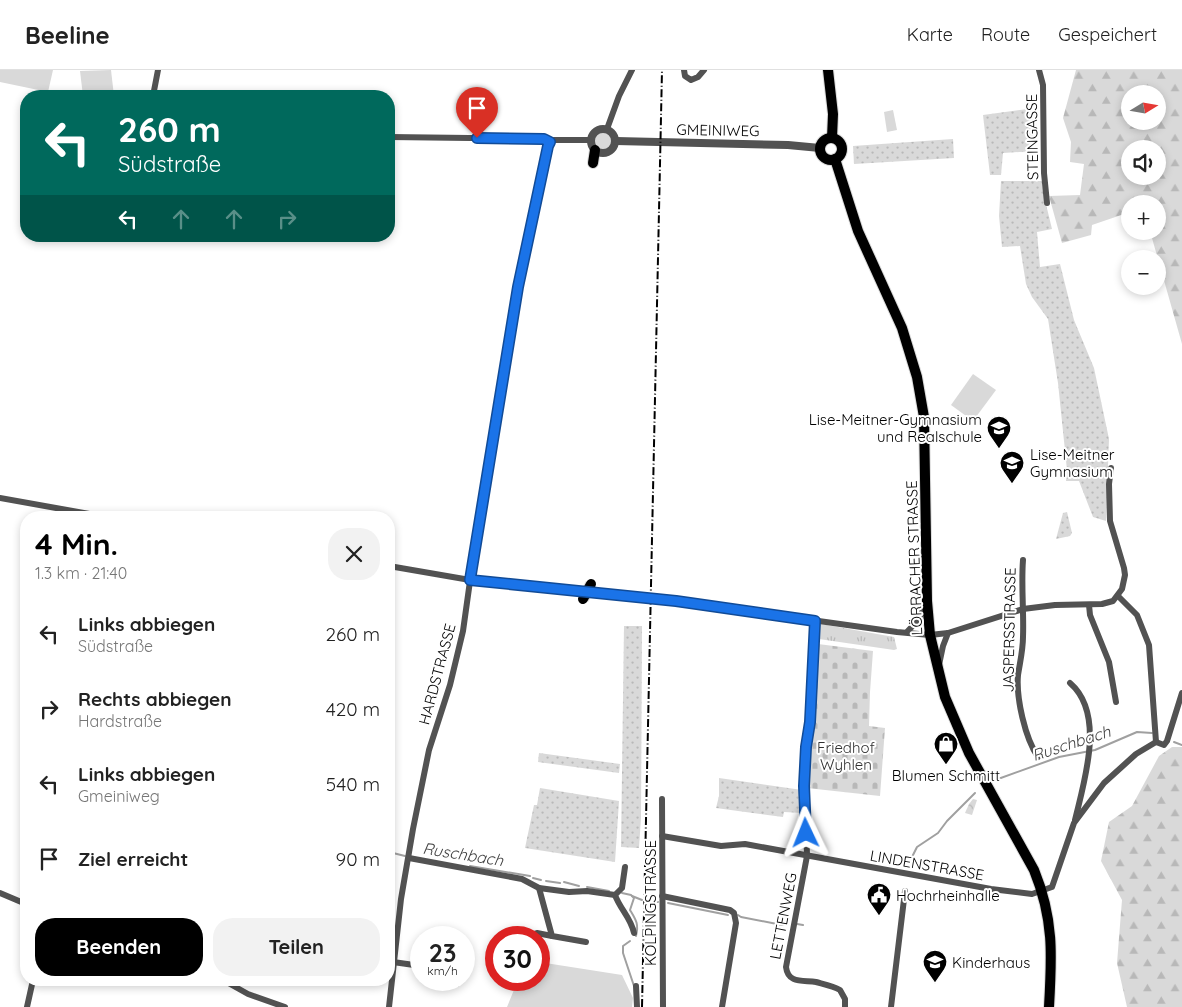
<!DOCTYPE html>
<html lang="de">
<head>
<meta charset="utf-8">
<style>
  body { margin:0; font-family:Quicksand,sans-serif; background:#f2f2f2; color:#222; height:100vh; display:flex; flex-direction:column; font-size:19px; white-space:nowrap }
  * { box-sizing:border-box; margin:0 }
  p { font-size:16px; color:#767676 }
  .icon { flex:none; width:28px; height:28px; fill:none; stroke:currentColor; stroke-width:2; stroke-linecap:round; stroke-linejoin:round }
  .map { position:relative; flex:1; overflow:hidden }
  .side { position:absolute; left:20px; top:441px; width:375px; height:475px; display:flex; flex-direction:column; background:#fff; border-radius:20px; box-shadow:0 2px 8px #0003 }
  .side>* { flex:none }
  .banner { position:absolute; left:20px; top:20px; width:375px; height:152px; border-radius:20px; box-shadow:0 2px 8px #0003; background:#00695c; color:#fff; overflow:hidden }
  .needle { width:32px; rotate:79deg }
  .fabs { position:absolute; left:1121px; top:15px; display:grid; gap:10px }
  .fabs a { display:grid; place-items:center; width:45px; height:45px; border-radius:50%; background:#fff; box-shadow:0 2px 8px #0003; font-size:25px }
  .speed { position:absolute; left:410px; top:856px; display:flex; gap:10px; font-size:25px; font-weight:700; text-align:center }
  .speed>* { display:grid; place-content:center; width:65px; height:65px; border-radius:50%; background:#fff; box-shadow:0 2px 8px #0003; line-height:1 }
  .speed small { font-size:12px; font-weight:400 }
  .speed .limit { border:8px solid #d22; background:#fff; color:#111 }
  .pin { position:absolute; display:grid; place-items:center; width:42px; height:42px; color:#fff; margin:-51px -21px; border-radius:50% 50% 50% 0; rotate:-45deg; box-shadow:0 0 5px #0007 }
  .pin .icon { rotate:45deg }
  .me { position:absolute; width:55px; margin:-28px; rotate:358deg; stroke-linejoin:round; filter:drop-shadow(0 0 4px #0008) }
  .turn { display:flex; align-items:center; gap:18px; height:105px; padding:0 15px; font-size:22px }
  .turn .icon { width:65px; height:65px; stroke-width:2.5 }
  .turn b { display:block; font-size:35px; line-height:42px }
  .lanes { display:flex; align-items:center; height:48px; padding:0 15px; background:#0003; justify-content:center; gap:25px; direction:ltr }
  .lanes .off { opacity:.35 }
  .round { display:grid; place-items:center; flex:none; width:52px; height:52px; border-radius:20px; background:#f2f2f2 }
  .overview { display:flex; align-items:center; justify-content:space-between; height:85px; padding:0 15px }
  h1 { font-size:30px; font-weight:700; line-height:38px; color:#000 }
  .action { display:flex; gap:10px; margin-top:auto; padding:10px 15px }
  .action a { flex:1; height:58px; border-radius:20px; background:#000; color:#fff; font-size:20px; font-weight:700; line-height:58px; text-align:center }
  .action a+a { background:#f2f2f2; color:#222 }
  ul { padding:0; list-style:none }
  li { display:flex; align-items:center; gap:15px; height:75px; padding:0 15px }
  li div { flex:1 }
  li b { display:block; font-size:19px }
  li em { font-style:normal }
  header { display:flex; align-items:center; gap:30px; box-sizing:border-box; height:70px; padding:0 25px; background:#fff; border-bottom:1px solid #e0e0e0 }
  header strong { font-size:24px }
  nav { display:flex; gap:28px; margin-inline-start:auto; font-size:18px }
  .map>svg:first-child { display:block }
  .grass { fill:url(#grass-tufts) }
  .forest { fill:url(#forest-firs); fill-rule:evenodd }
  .cemetery { fill:url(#cemetery-stones) }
  .park { fill:url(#park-crowns) }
  .garden { fill:url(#garden-dots) }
  .pitch { fill:#d9d9d9 }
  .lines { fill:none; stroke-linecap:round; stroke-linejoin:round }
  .stream { stroke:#a0a0a0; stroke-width:2 }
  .primary-casing { stroke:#dbdbdb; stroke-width:12 }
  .minor { stroke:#525252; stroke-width:6 }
  .tertiary { stroke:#525252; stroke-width:8 }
  .primary { stroke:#000; stroke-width:10 }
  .rail { stroke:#000; stroke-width:2; stroke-dasharray:8 2.5 1 2.5; stroke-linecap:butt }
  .primary-bridge-casing { stroke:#dbdbdb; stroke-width:12; stroke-linecap:butt }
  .primary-bridge { stroke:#000; stroke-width:10 }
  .route-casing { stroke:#114b97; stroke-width:12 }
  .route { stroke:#1a73e8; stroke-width:9 }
  .labels { text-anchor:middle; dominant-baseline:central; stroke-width:4; stroke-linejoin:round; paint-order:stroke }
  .street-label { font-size:15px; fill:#000; stroke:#fff }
  .poi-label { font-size:15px; fill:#000; stroke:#fff; text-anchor:start }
  .park-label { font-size:15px; fill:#303030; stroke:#fff }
  .water-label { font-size:16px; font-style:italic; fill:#414141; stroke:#fff }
</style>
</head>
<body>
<header>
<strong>Beeline</strong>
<nav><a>Karte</a><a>Route</a><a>Gespeichert</a></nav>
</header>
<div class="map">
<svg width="1182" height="937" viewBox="0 0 1182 937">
  <defs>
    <pattern id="grass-tufts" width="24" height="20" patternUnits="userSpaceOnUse" patternTransform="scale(1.25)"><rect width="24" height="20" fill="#d9d9d9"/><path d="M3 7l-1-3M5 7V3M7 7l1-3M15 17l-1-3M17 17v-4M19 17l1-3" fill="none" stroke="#b8b8b8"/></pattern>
    <pattern id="forest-firs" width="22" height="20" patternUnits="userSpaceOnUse" patternTransform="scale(1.25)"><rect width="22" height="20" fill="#d9d9d9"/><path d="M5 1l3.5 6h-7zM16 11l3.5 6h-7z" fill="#b8b8b8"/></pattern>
    <pattern id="cemetery-stones" width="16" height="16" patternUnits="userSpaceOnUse" patternTransform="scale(1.25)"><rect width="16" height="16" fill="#d9d9d9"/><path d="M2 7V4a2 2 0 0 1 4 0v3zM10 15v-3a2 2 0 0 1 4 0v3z" fill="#b8b8b8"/></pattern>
    <pattern id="park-crowns" width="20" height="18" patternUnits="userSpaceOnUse" patternTransform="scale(1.25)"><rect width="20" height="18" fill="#d9d9d9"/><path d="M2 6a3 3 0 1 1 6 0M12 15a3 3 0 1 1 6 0" fill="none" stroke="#b8b8b8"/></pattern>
    <pattern id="garden-dots" width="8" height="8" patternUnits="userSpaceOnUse" patternTransform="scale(1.25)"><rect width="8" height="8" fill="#d9d9d9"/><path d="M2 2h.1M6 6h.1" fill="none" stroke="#b8b8b8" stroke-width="1.8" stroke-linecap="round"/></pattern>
  </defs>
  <rect width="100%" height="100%" fill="#fff"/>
  <g class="grass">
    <circle cx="603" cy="71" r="8"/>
    <polygon points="821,554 894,567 897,579 894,580 819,569 817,565 817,557"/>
  </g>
  <g class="forest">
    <path d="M1076,0H1182V274L1150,161H1158V134H1130V142L1092,155L1091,165L1062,173L1049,126L1080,125L1084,94L1070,92L1071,72L1063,48ZM1130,24H1158V51H1130ZM1130,79H1158V106H1130Z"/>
    <polygon points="1172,677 1182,677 1182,937 1127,937 1117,893 1122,830 1101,791 1109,752 1132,736 1159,686"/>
  </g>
  <polygon class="cemetery" points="818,574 873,581 870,622 869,656 885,658 880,726 807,718"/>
  <polygon class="park" points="973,729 977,730 972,745 965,743 969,734"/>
  <g class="garden">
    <polygon points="1035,38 1037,67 1035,81 1003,83 1001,105 990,105 983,45"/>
    <polygon points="953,69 954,88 854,94 853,76"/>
    <polygon points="1001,111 1042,111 1044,126 1052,159 1037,162 1040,197 1060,194 1074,250 1094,298 1109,369 1106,451 1093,447 1079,411 1066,411 1067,400 1058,313 1048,249 1032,227 1026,214 1020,176 1002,177 999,146"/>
    <polygon points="1067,442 1072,463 1070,466 1056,469 1063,443"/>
    <polygon points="624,556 642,556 641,748 639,778 621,777"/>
    <polygon points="539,683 620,694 619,703 538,692"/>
    <polygon points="719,708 802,720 803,743 784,742 783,747 716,738 719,726"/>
    <polygon points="540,718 619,731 615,792 525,778 534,735 537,735"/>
  </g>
  <g class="pitch">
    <polygon points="0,0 53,0 48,22 0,12"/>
    <polygon points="111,0 114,26 83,26 80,1"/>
    <polygon points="893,40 897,60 887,62 884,42"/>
    <polygon points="973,304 996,320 973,351 951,335"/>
    <polygon points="539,892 622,905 633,928 632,937 507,937 518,910 539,910"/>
  </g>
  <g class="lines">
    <g class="stream">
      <polyline points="1174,672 1182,675"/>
      <polyline points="998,709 1059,687 1095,680 1137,662 1152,663"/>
      <polyline points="389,782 405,786"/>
      <polyline points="911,789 917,777 938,763 947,751 975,723"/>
      <polyline points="470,796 530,806"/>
      <polyline points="533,808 541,810"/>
      <polyline points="546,811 560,813"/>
      <polyline points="564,812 579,816"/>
      <polyline points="587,817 609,821"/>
      <path d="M622,823L631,825L634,828L630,840C636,850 639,854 636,866"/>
      <polyline points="632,826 642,830"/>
      <polyline points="650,831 658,832"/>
      <polyline points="668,833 728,845"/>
      <polyline points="738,845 741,847 782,855 788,854"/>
      <polyline points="797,854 803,855"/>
      <polyline points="630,871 623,876 623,883 634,916"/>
    </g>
    <defs>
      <g id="primary">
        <polyline points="828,0 833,44 832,68"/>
        <circle cx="831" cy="79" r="11"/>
        <path d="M835,89L858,161L902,258L917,307L924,347L927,531L930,565L945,627L969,683L1034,800C1054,849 1052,885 1049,937"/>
        <polyline points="593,93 595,80"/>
      </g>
    </defs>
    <use href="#primary" class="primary-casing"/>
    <g class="minor">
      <polyline points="684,0 685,6 691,10 698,7 704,0"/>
      <polyline points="1039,0 1043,15 1044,103 1047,133"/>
      <polyline points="153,26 158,0"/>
      <polyline points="607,59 619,26 632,0"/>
      <polyline points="389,67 544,69 550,72 554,70 591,70"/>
      <polyline points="0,428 112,448"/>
      <path d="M1023,490C1021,516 1024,541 1023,567C1023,580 1020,592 1018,605C1016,628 1025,668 1038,687"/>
      <polyline points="389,496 470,510 676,531 897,562 930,565 948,563 1023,539 1055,535 1102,534 1113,531 1122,519 1125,505 1124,498 1110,451 1109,414 1111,398"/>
      <polyline points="1118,526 1137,545 1149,575 1156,672"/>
      <polyline points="1089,535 1090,545 1109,592 1116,632"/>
      <path d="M815,551L805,717L807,786L786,897C788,914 803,910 816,912C823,914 833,916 840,920L845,929V937"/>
      <polyline points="907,562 918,550 926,534"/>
      <polyline points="939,595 943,576 948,563"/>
      <path d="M1070,613C1106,644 1084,712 1075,750"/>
      <polyline points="1156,672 1164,675 1167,671 1182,623"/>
      <polyline points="662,729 663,937"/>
      <polyline points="662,766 721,776 745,774 991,819 1032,824 1052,817 1074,753 1104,713 1136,684 1156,672"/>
      <polyline points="409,788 522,809 539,818 569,822 587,821 615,825"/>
      <path d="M625,797L622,818L615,825C620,839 631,848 634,863"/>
      <polyline points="539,818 552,866 586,872"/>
      <polyline points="0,823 26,834"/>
      <polyline points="662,826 730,840 734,843 736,853 722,937"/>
      <polyline points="523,868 537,863 552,866"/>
      <polyline points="393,892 421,896"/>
      <polyline points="223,910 248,924 285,937"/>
      <polyline points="442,910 446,912 457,914"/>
      <polyline points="636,916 637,937"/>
      <polyline points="27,937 33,910"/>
      <polyline points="389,937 401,829 413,759 429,680 450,615 463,561 478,454 509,280 518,217 548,75 550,72"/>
      <polyline points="891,937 905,821"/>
    </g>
    <g class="tertiary">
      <circle cx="603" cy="71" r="12"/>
      <polyline points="616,71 788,75 820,78"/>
    </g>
    <use href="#primary" class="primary"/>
    <polyline class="rail" points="642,937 662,0"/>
    <defs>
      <polyline id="primary-bridge" points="583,529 591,514"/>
    </defs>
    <use href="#primary-bridge" class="primary-bridge-casing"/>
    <use href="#primary-bridge" class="primary-bridge"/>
  </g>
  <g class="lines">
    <defs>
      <polyline id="route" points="477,68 544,69 550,72 548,76 518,217 470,510 676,531 815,551 810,652 806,677 804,716 806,763"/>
    </defs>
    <use href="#route" class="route-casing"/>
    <use href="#route" class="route"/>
  </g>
  <defs>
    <symbol id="school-pin" viewBox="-11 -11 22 30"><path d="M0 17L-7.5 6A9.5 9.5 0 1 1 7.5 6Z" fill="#000" stroke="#fff"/><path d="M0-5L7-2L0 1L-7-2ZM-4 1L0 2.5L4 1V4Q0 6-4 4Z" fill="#fff"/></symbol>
    <symbol id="shop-pin" viewBox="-11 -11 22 30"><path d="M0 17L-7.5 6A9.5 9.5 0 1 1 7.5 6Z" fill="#000" stroke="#fff"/><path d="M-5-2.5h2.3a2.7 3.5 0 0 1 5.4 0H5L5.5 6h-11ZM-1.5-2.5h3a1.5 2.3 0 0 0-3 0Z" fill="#fff"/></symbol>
    <symbol id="civic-pin" viewBox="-11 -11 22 30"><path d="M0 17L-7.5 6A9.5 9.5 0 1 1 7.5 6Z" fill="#000" stroke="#fff"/><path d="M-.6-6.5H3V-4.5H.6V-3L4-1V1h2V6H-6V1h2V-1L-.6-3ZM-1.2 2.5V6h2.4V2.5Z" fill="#fff"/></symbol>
  </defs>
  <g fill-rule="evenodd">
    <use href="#school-pin" x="985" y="344" width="28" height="38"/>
    <use href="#school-pin" x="998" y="379" width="28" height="38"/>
    <use href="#shop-pin" x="932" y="660" width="28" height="38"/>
    <use href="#civic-pin" x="865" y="811" width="28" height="38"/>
    <use href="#school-pin" x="921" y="878" width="28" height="38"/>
  </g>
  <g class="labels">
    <g class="street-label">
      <text transform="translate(718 60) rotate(1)">GMEINIWEG</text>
      <text transform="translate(1032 67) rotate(-91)">STEINGASSE</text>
      <text transform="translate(914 488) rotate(-92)">LÖRRACHER STRASSE</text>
      <text transform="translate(1009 560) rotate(-89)">JASPERSSTRASSE</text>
      <text transform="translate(437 604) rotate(-75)">HARDSTRASSE</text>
      <text transform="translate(927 795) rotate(10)">LINDENSTRASSE</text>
      <text transform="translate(650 833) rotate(-90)">KOLPINGSTRASSE</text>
      <text transform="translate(783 846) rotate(-79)">LETTENWEG</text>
    </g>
    <g class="poi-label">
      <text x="982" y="349" text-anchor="end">Lise-Meitner-Gymnasium<tspan x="982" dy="17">und Realschule</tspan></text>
      <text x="1030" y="384">Lise-Meitner<tspan x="1030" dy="17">Gymnasium</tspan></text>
      <text x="946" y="705" text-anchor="middle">Blumen Schmitt</text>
      <text x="896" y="825">Hochrheinhalle</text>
      <text x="952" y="892">Kinderhaus</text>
    </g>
    <g class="park-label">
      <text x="846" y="677">Friedhof<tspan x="846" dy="17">Wyhlen</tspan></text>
    </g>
    <g class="water-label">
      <text transform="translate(1071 673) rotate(-18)">Ruschbach</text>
      <text transform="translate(463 784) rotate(9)">Ruschbach</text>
    </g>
  </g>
</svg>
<div class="fabs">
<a><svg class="needle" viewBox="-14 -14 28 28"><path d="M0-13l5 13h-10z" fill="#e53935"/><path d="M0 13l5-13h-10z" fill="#767676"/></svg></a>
<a><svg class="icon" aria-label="sound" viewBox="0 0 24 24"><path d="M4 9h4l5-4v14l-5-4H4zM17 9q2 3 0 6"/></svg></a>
<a>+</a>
<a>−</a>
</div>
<div class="speed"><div>23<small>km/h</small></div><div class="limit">30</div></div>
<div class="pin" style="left:477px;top:68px;background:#d93025"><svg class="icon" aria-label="arrive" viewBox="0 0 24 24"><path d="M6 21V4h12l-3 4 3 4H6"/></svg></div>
<svg class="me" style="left:806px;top:763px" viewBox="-20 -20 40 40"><path d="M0-17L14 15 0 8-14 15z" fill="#1a73e8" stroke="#fff" stroke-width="4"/></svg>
<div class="banner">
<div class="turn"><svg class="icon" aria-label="left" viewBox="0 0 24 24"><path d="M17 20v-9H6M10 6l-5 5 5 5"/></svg><div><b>260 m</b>Südstraße</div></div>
<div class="lanes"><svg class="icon" aria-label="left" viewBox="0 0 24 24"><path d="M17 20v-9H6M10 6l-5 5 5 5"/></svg><svg class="icon off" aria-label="ahead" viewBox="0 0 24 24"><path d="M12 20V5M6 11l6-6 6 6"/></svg><svg class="icon off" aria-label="ahead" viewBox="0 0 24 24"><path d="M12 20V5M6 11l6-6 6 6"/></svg><svg class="icon off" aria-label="right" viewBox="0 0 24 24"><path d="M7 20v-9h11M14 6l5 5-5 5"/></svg></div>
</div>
<section class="side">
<div class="overview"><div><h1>4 Min.</h1><p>1.3 km · 21:40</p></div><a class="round"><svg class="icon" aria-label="close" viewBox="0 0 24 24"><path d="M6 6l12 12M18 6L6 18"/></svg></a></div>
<ul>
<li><svg class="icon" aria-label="left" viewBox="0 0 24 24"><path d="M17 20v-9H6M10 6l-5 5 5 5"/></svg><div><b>Links abbiegen</b><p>Südstraße</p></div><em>260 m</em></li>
<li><svg class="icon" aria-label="right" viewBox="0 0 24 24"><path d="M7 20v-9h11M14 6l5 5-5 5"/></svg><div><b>Rechts abbiegen</b><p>Hardstraße</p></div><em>420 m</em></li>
<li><svg class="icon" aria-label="left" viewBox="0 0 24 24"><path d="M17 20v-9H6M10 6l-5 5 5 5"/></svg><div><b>Links abbiegen</b><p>Gmeiniweg</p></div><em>540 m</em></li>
<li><svg class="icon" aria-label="arrive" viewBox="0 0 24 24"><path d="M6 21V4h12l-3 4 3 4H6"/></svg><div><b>Ziel erreicht</b></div><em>90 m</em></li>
</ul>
<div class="action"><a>Beenden</a><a>Teilen</a></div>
</section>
</div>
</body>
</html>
